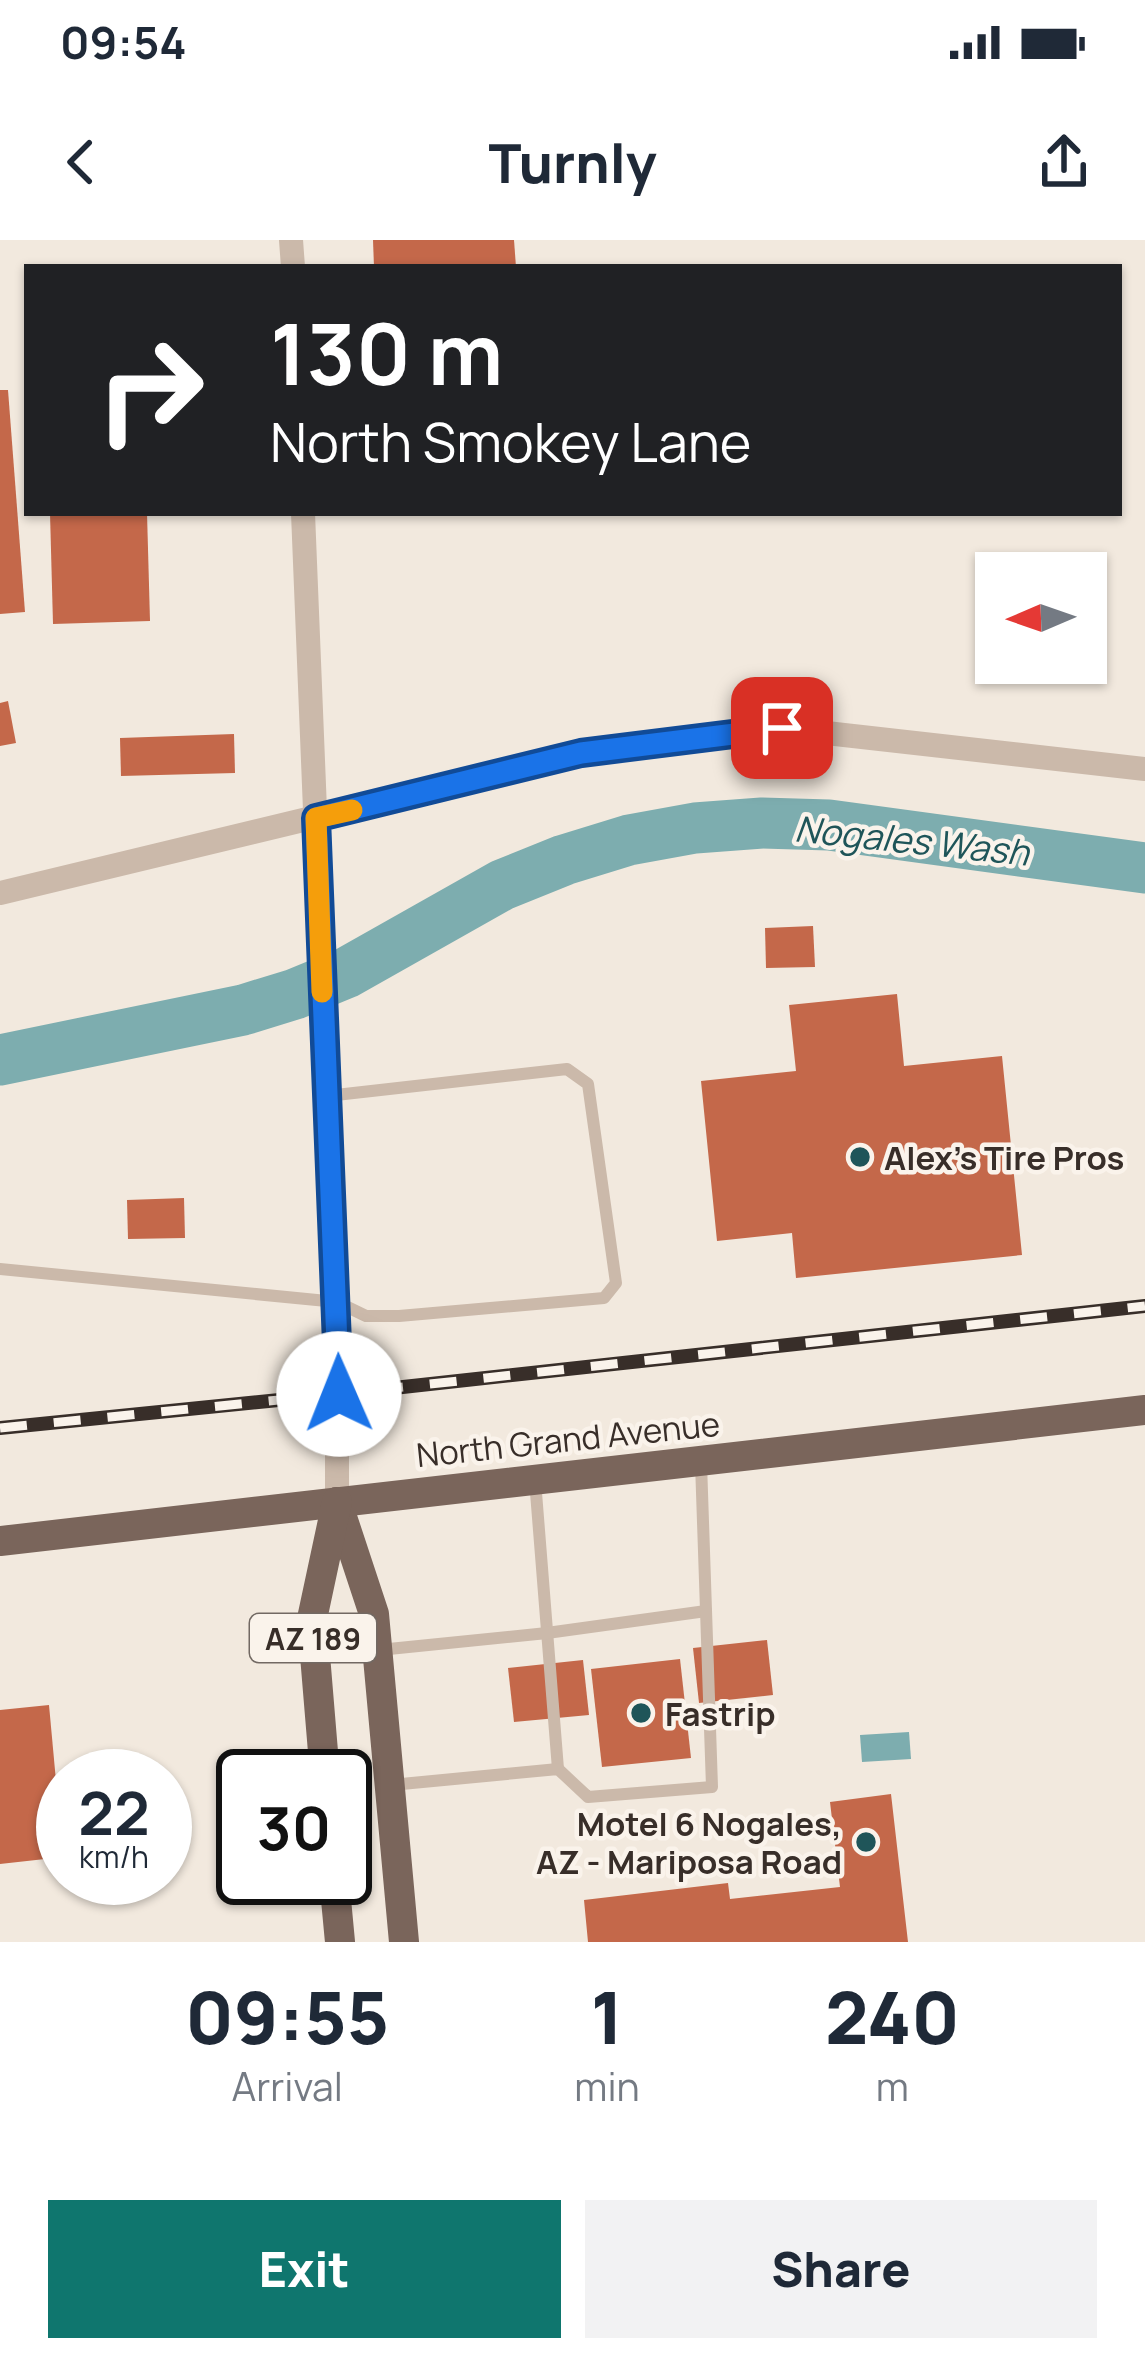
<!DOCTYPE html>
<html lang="en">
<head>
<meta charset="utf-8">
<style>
  body { margin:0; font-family:Manrope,sans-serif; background:#f2f2f3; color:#1f2937; height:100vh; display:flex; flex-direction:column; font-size:45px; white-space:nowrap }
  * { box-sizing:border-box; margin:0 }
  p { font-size:39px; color:#747a83 }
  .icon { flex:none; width:66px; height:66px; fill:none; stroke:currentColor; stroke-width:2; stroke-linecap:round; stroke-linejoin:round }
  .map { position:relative; height:1702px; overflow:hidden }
  .panel { display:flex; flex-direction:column; background:#fff; flex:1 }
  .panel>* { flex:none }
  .hud { position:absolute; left:24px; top:24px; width:1098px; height:252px; border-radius:0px; box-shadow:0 3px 9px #0004; background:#202124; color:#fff; overflow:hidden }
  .needle { width:78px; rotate:268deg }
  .buttons { position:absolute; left:975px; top:312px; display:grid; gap:24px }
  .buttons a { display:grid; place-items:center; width:132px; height:132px; border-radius:0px; background:#fff; box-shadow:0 3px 9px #0004; font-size:60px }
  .speed { position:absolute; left:36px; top:1509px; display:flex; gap:24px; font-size:60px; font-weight:700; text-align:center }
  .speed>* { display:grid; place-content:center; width:156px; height:156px; border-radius:50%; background:#fff; box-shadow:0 3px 9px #0004; line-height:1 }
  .speed small { font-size:30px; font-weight:400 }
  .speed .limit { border:6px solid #111; border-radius:18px; background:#fff; color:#111 }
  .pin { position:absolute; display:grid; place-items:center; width:102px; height:102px; color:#fff; margin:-51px; border-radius:24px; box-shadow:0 6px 18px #0006 }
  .me { position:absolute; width:132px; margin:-66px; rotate:359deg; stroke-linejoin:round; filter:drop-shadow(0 0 9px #0008) }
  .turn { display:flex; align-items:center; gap:42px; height:252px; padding:0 48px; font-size:54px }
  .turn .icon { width:156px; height:156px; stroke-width:2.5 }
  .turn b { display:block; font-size:84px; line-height:102px }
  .eta { display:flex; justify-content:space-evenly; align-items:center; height:204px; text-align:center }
  .eta b { font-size:72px; font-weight:800; line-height:84px }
  .cta { display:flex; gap:24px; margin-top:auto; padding:24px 48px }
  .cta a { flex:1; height:138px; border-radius:0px; background:#0f766e; color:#fff; font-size:48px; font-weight:800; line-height:138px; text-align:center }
  .cta a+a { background:#f2f2f3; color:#1f2937 }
  .status { display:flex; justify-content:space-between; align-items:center; height:84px; padding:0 60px; background:#fff; direction:ltr }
  .status svg { height:33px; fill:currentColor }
  header { display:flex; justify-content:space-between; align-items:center; height:156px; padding:0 48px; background:#fff; font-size:54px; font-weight:800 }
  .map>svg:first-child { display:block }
  .water { fill:#7dadaf }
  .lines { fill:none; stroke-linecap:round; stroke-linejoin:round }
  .river { stroke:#7dadaf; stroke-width:51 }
  .building { fill:#c4684a }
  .service { stroke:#cbb9aa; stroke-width:12 }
  .minor { stroke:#cbb9aa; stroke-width:24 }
  .primary { stroke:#7a655b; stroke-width:30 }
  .rail-casing { stroke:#382e29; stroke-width:14 }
  .rail { stroke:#faf3eb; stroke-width:9; stroke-dasharray:27; stroke-linecap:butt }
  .route-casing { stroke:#114b97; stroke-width:30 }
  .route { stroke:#1a73e8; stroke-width:21 }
  .slow { stroke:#f59e0b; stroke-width:21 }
  .poi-dot { fill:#1f5559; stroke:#faf3eb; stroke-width:4.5 }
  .labels { text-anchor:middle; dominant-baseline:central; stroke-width:9; stroke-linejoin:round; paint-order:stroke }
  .shield { fill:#faf3eb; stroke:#726963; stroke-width:3 }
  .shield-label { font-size:30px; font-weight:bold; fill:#382e29 }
  .poi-label { font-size:33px; font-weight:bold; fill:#382e29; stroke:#faf3eb; text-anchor:start }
  .street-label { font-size:33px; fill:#382e29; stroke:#faf3eb }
  .water-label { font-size:36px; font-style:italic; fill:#1f5559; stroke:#faf3eb }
</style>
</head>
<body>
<div class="status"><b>09:54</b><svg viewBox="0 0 49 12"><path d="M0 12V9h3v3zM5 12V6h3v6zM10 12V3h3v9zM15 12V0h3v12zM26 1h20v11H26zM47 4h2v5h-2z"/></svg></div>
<header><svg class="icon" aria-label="back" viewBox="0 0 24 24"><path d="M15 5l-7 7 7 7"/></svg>Turnly<svg class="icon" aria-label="share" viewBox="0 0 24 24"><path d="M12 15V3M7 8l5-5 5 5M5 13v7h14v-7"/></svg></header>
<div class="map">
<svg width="1145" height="1702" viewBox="0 0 1145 1702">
  <rect width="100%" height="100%" fill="#f2e9de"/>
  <polygon class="water" points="909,1492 911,1519 862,1522 860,1495"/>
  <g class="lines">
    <polyline class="river" points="0,820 243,770 295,754 346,733 502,645 564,620 629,600 695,588 762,583 829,585 1145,628"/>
  </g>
  <g class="building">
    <polygon points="373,0 514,0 516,27 374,27"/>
    <polygon points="0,150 8,150 25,372 0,374"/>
    <polygon points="50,273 147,273 150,381 53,384"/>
    <polygon points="8,461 16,503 0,506 0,463"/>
    <polygon points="234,494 235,533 121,536 120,498"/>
    <polygon points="813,686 815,727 766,728 765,688"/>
    <polygon points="897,754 904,826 1002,816 1022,1015 796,1038 792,993 717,1001 701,841 796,831 789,765"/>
    <polygon points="184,958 185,998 128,999 127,960"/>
    <polygon points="767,1400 773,1455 699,1463 693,1408"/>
    <polygon points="680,1419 691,1518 602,1527 591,1429"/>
    <polygon points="583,1420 589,1475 514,1482 508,1428"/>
    <polygon points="49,1465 63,1617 0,1624 0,1470"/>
    <polygon points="891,1554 908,1702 588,1702 584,1660 728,1643 730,1659 840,1647 830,1562"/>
  </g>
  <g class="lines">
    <g class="service">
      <polyline points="0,1029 337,1062 366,1076 399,1076 604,1058 616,1043 588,844 567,829 327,856"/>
      <polyline points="535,1240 558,1529"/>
      <polyline points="379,1410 547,1393 706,1371"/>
      <polyline points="391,1545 558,1529 588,1557 712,1547 701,1223"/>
    </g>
    <g class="minor">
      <polyline points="291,0 293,27"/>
      <polyline points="303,273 324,793 337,1062 337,1262"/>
      <polyline points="0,653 581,513 782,488 1145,529"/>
    </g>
    <g class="primary">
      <polyline points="337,1262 374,1374 404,1702"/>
      <polyline points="0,1301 1145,1170"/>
      <polyline points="325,1536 312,1379 337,1262"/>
      <polyline points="334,1638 340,1702"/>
    </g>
    <defs>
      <polyline id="rail" points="0,1188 339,1154 1145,1066"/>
    </defs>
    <use href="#rail" class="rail-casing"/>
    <use href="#rail" class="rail"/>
  </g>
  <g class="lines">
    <defs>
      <polyline id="route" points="339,1154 316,578 581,513 782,488"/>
    </defs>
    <use href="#route" class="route-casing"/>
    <use href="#route" class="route"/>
    <polyline class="slow" points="322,752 316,578 352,570"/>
  </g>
  <g class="poi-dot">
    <circle cx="860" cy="917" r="12"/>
    <circle cx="641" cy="1473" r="12"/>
    <circle cx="866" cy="1602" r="12"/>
  </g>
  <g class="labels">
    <rect class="shield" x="250" y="1374" width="126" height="48" rx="9"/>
    <g class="shield-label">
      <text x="313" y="1398">AZ 189</text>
    </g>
    <g class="poi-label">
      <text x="884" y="917">Alex's Tire Pros</text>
      <text x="665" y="1473">Fastrip</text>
      <text x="842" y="1583" text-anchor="end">Motel 6 Nogales,<tspan x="842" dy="38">AZ - Mariposa Road</tspan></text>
    </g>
    <g class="street-label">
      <text transform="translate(568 1199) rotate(-6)">North Grand Avenue</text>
    </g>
    <g class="water-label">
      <text transform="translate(912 600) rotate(6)">Nogales Wash</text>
    </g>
  </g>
</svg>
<div class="buttons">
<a><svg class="needle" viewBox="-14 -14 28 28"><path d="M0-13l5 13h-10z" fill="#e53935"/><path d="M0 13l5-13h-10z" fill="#747a83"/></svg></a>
</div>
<div class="speed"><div>22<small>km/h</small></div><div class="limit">30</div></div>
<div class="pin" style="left:782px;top:488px;background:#d93025"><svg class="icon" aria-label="arrive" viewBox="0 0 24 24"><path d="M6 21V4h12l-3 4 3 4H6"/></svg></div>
<svg class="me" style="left:339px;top:1154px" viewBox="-20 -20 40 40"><circle r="19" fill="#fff"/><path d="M0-13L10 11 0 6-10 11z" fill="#1a73e8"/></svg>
<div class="hud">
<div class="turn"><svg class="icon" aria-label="right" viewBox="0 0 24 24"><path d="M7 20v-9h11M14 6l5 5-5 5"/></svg><div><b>130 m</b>North Smokey Lane</div></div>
</div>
</div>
<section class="panel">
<div class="eta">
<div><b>09:55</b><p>Arrival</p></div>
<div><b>1</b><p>min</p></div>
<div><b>240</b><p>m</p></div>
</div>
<div class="cta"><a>Exit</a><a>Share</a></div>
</section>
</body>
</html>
